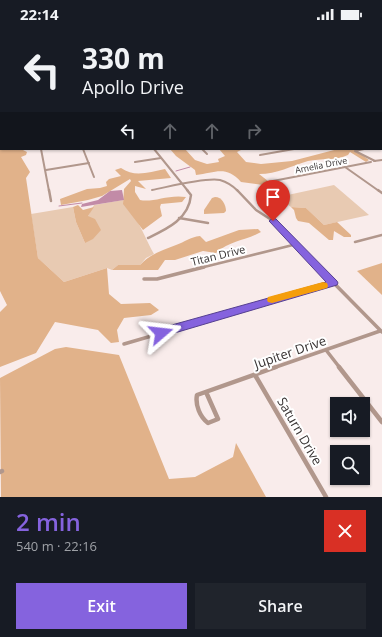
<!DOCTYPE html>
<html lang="en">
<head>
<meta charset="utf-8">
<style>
  body { margin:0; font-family:"Open Sans",sans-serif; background:#20242c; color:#f1f3f6; height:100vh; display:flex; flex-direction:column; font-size:15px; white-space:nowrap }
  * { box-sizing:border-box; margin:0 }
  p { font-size:13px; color:#9ea1a6 }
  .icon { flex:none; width:22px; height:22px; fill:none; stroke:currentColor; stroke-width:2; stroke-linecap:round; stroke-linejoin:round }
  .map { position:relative; height:469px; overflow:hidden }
  .drawer { display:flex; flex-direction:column; background:#171b24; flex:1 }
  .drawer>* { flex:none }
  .top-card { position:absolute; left:0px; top:0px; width:382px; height:122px; box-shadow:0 1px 3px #0004; background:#171b24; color:#f1f3f6; overflow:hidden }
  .fabs { position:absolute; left:330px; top:369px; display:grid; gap:8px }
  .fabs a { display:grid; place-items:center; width:40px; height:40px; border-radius:0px; background:#171b24; box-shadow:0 1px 3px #0004; font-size:20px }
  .pin { position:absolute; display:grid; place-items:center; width:34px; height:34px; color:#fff; margin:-41px -17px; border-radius:50% 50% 50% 0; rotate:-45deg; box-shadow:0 0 4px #0007 }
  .pin .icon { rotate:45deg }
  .me { position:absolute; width:44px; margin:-22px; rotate:73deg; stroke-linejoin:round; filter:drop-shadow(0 0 3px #0008) }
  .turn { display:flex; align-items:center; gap:14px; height:84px; padding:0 16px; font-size:18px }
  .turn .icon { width:52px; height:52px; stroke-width:2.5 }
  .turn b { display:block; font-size:28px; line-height:34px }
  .lanes { display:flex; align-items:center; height:38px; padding:0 16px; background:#0003; justify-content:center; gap:20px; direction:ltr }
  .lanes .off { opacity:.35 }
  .round { display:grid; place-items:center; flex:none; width:42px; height:42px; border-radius:0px; background:#20242c }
  .overview { display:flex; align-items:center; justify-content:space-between; height:68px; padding:0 16px }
  h1 { font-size:24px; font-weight:600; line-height:30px; color:#8563de }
  .cta { display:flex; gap:8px; margin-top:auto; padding:8px 16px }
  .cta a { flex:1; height:46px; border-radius:0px; background:#8563de; color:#fff; font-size:16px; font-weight:600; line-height:46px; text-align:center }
  .cta a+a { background:#20242c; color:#f1f3f6 }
  .status { display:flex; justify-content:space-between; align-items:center; height:28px; padding:0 20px; background:#171b24; direction:ltr }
  .status svg { height:11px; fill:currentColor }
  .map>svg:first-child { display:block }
  .green { fill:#e8cab2 }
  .forest { fill:#e1b28a }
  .water { fill:#c28ba7 }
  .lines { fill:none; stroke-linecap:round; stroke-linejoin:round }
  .stream { stroke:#c28ba7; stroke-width:1 }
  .street-far3 { stroke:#b1978c; stroke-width:2 }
  .street-far2 { stroke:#b1978c; stroke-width:2.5 }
  .street-far1 { stroke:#b1978c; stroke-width:3.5 }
  .street { stroke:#b1978c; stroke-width:4.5 }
  .route { fill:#8563de; stroke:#564090 }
  .slow { fill:#f59e0b }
  .labels { text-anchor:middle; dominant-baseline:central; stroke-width:4; stroke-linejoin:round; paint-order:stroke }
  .far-street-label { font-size:9px; fill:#393434; stroke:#fff }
  .street-label { font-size:11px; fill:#393434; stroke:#fff }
  .near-street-label { font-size:13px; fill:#393434; stroke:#fff }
</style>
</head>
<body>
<div class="status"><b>22:14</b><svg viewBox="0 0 49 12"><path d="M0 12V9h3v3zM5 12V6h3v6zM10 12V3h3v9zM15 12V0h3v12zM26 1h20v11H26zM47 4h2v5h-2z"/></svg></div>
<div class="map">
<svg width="382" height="469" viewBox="0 0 382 469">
  <rect width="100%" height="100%" fill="#f9eceb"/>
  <g class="green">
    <polygon points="268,153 283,168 334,157 369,187 324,197 306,180 291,179 264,160 263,157"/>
    <path d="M123,172C124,179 131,184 135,190C143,202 147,214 154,226L146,230L140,237H118L112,242L107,240L64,254L38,230L31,186L73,179L76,194L85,215L88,188L94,177Z"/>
  </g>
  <g class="forest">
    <polygon points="0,107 1,121 21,121 27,124 26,127 21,129 30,144 26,150 38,230 64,254 107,240 109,266 121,276 150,275 159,282 151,287 124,290 117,302 119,314 111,315 98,302 55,294 36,325 0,339 0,284 7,277 0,263"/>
    <path d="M170,121H185L195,132L207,136L219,134L218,131L225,128L219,121H254L241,122L237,124L246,134L261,136L292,133L338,121H354L369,132L366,134L350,124L348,127C336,133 321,130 308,133C291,138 277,146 259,146L268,153L263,157L241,154C226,137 215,145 196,147L195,142L176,128Z"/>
    <path d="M121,140C135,150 149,144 165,141L171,150L138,153L146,161L135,158V164L140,172C153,175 168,166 186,169L182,174L161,176L160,179L162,188L143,202L123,176L124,161L131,153L130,151L102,168L88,172L61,177L60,171L87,161L100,160L107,158L106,154L109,151L121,148L115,142Z"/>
    <path d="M215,169C222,169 226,177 226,183L224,185L204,186V182L212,170Z"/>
    <polygon points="78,177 83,182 94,179 88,188 95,191 101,202 93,211 85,215 76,194 73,179"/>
    <polygon points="291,179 306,180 324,197 337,194 351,207 351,209 344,209 334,203 333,212 329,212 309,195 298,193 296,190 294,182"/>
    <path d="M258,201L261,204C245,213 231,212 216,225L203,223L175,232H165L158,242H112L118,237H140C150,226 163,222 176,217C185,214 190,209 200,208L206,214L239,202Z"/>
    <polygon points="382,235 382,267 357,243"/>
    <polygon points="66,319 119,327 169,451 195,449 233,429 236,415 266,469 1,469 0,350 55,321"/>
  </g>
  <polygon class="water" points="122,162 124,172 81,179 82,176 98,172 110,163"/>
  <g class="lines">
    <g class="stream">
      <polyline points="176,143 190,139"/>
      <polyline points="59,178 82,175"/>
    </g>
    <g class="street-far3">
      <polyline points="41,121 49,163"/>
      <polyline points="83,121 94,149"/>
      <polyline points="154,121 188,163"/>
      <polyline points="202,121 207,126"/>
      <polyline points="364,121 355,123 375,133"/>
      <polyline points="260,127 294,121"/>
      <polyline points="374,133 382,132"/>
      <polyline points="135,134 161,130"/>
      <polyline points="345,139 379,163"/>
      <polyline points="46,142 89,135"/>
      <polyline points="273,153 371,134"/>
      <path d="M152,162C168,159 205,149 220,152C227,154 233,158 238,163"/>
    </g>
    <g class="street-far2">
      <polyline points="49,162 51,173"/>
      <polyline points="237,162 256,182 273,193 319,240"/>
      <polyline points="378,162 382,165"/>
      <polyline points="179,190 208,195"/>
      <path d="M148,210C167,201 189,191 191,167L187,162"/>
      <polyline points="355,214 382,207"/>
      <polyline points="200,240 297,216"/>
    </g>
    <g class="street-far1">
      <polyline points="318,239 382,304"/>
      <polyline points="144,251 157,251 204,239"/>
      <polyline points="124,316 333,255"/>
      <polyline points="326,322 340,340"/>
      <polyline points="273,340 380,303"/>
    </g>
    <g class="street">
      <polyline points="339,339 382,394"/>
      <polyline points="255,347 326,469"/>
      <path d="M206,364L218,391L208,395C200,389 195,377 197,367L276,339"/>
      <polyline points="0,444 2,443"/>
    </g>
  </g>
  <linearGradient id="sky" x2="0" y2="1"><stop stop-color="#99a4ce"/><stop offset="0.46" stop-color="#fcf6f6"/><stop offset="1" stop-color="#fcf6f6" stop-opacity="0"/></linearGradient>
  <rect width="382" height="123" fill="url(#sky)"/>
  <polygon class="route" points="273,190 276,191 337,253 338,255 337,257 161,309 157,308 156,305 157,302 161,300 326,254 270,194 269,193"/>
  <polygon class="slow" points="323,254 327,255 328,258 327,260 272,275 268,274 267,272 268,269"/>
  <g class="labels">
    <g class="far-street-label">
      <text transform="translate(321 137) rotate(-11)">Amelia Drive</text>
    </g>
    <g class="street-label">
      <text transform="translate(218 227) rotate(-14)">Titan Drive</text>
    </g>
    <g class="near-street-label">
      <text transform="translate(290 324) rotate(-19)">Jupiter Drive</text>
      <text transform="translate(300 403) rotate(60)">Saturn Drive</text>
    </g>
  </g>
</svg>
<div class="fabs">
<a><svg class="icon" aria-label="sound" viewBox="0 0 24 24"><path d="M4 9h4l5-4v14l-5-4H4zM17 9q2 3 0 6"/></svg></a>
<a><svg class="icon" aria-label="search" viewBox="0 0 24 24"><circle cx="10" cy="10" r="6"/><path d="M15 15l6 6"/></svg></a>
</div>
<div class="pin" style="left:273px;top:193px;background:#d93025"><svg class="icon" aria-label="arrive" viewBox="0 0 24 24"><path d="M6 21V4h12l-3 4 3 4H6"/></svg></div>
<svg class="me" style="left:161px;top:305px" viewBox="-20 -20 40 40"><path d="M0-17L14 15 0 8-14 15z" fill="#8563de" stroke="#fff" stroke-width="4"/></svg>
<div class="top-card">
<div class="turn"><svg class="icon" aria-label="left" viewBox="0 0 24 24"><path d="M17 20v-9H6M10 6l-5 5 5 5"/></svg><div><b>330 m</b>Apollo Drive</div></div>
<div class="lanes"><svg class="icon" aria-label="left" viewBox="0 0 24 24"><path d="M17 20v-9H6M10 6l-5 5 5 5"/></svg><svg class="icon off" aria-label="ahead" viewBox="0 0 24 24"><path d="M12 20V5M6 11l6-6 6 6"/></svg><svg class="icon off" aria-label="ahead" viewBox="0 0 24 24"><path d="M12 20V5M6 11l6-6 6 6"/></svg><svg class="icon off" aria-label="right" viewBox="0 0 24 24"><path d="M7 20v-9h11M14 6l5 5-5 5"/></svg></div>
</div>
</div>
<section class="drawer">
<div class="overview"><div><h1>2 min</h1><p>540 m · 22:16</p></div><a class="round" style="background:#d93025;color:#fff"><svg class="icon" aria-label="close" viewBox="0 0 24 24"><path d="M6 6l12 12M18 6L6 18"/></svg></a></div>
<div class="cta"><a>Exit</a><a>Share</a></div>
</section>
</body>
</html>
